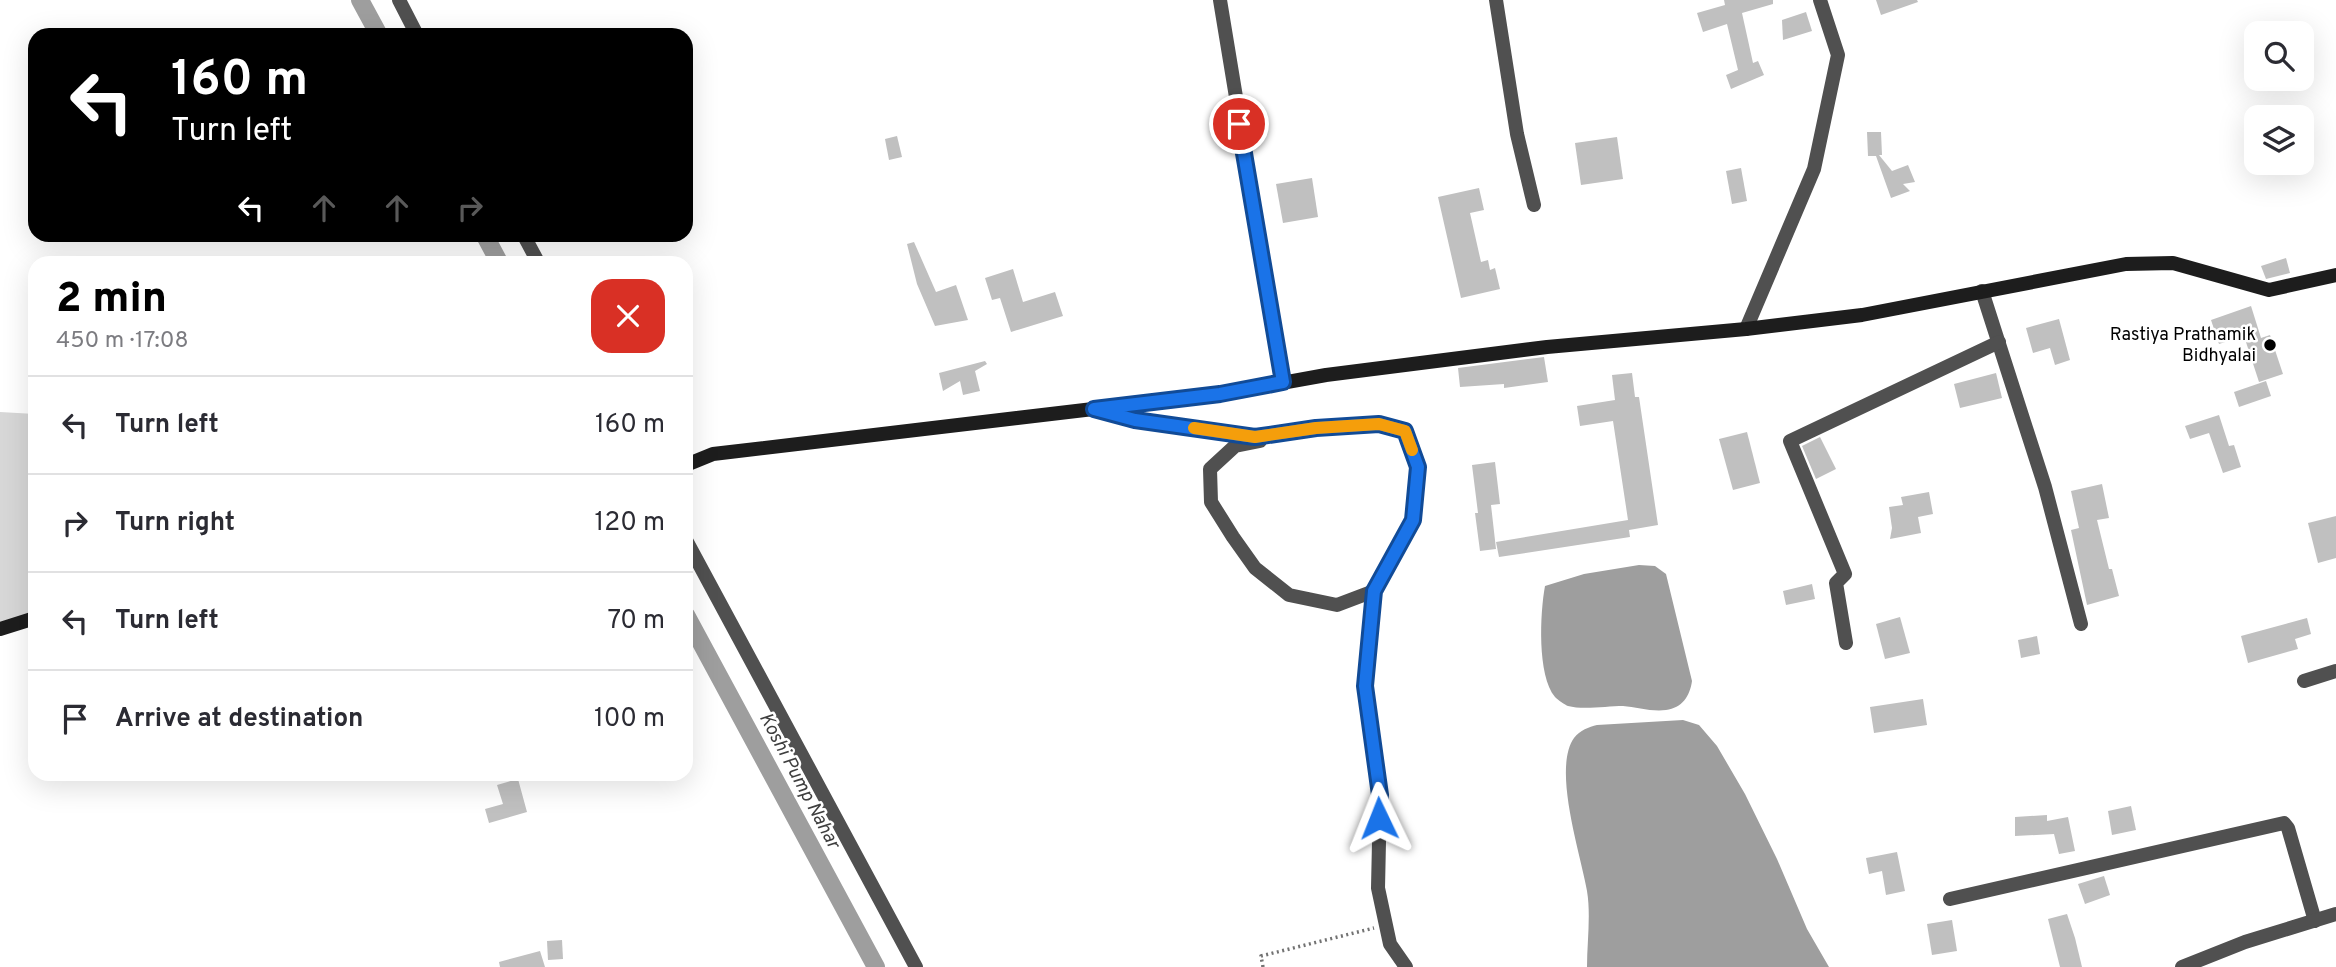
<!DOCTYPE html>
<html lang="en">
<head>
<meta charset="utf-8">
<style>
  body { margin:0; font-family:Overpass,sans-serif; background:#f2f2f3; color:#2b2b33; height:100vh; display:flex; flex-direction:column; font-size:26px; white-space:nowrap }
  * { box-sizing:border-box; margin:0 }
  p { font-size:23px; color:#7c7c81 }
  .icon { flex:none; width:38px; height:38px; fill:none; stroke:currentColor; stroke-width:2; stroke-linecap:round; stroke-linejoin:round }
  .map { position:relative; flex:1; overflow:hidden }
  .panel { position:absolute; left:28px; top:256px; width:665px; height:525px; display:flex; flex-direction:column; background:#fff; border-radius:21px; box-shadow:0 7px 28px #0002 }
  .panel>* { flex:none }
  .hud { position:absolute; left:28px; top:28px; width:665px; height:214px; border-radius:21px; box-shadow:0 7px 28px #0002; background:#000; color:#fff; overflow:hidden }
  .controls { position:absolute; left:2244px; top:21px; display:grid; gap:14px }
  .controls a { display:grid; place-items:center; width:70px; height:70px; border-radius:14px; background:#fff; box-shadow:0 7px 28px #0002; font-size:35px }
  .pin { position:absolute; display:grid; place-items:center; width:60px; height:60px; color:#fff; margin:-30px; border:4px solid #fff; border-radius:50%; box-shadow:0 2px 7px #0007 }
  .me { position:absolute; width:77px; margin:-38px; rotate:358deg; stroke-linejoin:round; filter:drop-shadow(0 0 5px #0008) }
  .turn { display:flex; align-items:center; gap:24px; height:147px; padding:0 28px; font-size:32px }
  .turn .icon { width:91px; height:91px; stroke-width:2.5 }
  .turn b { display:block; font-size:49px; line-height:60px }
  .lanes { display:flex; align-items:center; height:66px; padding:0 28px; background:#0003; justify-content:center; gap:35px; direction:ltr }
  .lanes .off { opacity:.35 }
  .round { display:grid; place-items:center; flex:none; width:74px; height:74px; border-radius:21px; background:#f2f2f3 }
  .overview { display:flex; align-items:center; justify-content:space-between; height:119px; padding:0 28px }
  h1 { font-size:42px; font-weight:800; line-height:52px; color:#000 }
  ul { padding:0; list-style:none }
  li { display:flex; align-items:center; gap:21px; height:98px; padding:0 28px; border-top:2px solid #e1e1e2 }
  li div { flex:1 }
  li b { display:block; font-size:26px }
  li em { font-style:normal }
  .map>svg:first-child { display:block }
  .green { fill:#d7d7d7 }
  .water { fill:#9e9e9e }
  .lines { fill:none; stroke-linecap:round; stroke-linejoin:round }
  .canal { stroke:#9e9e9e; stroke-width:18 }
  .building { fill:#c0c0c0 }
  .path { stroke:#727272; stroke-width:3.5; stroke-dasharray:2 3.5; stroke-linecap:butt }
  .street { stroke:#505050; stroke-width:14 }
  .secondary { stroke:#1d1d1d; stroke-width:14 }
  .route-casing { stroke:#114b97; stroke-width:18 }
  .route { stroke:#1a73e8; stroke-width:12 }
  .slow { stroke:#f59e0b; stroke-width:12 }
  .poi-dot { fill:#000; stroke:#fff; stroke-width:2.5 }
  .labels { text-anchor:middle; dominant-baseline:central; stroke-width:5; stroke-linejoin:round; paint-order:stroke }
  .poi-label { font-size:18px; fill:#000; stroke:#fff; text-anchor:end }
  .water-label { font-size:19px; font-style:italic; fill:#3f3f3f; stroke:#fff }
</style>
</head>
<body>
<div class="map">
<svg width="2336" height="967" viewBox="0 0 2336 967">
  <rect width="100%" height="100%" fill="#fff"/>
  <polygon class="green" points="0,412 35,414 35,612 0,623"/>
  <g class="water">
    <path d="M1639,565L1655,566L1666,574L1692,681C1690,696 1682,708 1666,710C1652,712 1636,707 1623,706C1607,706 1583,710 1568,706C1565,705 1558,700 1555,697C1537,675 1540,613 1545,586L1584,574Z"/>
    <path d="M1683,720L1699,725L1717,746L1745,794L1777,859L1807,929L1829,967H1587C1587,943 1591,915 1587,891C1581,855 1552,769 1574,738C1580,730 1589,727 1597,725Z"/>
  </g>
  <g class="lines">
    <g class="canal">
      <polyline points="360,0 379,35"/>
      <polyline points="484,234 499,262"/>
      <polyline points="686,615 876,967"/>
    </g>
  </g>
  <g class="building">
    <polygon points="1724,0 1773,0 1773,4 1742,13 1753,63 1758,61 1764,75 1731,89 1726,75 1738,70 1727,24 1703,32 1697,13 1725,5"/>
    <polygon points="1876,0 1917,0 1918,2 1881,15"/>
    <polygon points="1806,12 1812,31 1783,40 1782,20"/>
    <polygon points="1867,132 1881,132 1882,155 1879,155 1892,171 1908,165 1915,182 1903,184 1910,191 1891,198 1876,156 1868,156"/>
    <polygon points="897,136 902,157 889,160 885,139"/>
    <polygon points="1617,137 1623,179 1581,185 1575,143"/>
    <polygon points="1741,168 1747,201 1732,204 1726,171"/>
    <polygon points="1312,178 1318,217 1283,223 1276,184"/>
    <polygon points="1479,188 1484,210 1470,213 1481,262 1488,260 1490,270 1495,268 1500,289 1461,298 1438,197"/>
    <polygon points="914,242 936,292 956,285 968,320 935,326 917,284 907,244"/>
    <polygon points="2286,258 2290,273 2266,279 2261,266"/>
    <polygon points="1013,269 1023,302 1055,292 1063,316 1011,332 1000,298 992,300 985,278"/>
    <polygon points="2251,306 2261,338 2270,335 2283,374 2259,382 2244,336 2219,344 2211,320"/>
    <polygon points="2059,319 2070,360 2055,365 2050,348 2033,353 2026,328"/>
    <polygon points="1544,357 1548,382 1504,388 1504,384 1460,387 1458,368"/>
    <polygon points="985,361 987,364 975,371 980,391 963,395 960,381 943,391 939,373"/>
    <polygon points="1632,373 1635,397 1639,397 1658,525 1629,530 1630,537 1499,557 1496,542 1628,520 1613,421 1580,426 1577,406 1615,400 1612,375"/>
    <polygon points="1996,373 2002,398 1960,408 1954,384"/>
    <polygon points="2266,381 2271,396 2239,407 2234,392"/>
    <polygon points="2219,415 2229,446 2234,445 2241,467 2223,473 2209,433 2190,439 2185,426"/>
    <polygon points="1747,432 1760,483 1733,490 1719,439"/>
    <polygon points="1820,437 1836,469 1816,479 1802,446"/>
    <polygon points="1495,462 1500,504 1491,505 1496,549 1480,551 1475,513 1478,513 1472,465"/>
    <polygon points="2102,484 2109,518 2097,520 2109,569 2112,569 2119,596 2087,605 2071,530 2079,528 2071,491"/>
    <polygon points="1929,492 1933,514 1918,517 1921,533 1890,539 1892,528 1889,507 1903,505 1901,497"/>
    <polygon points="2336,516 2336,558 2318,563 2308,523"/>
    <polygon points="1812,584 1815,599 1786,605 1783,591"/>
    <polygon points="1900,617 1910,653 1885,659 1876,624"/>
    <polygon points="2307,618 2311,634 2295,639 2298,649 2248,663 2241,636"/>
    <polygon points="2037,636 2040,654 2021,658 2018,640"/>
    <polygon points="1923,699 1927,725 1874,733 1870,707"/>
    <polygon points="518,779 527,812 489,823 485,809 503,804 497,785"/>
    <polygon points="2131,806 2136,830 2112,835 2108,811"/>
    <polygon points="2047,815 2047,821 2068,817 2075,851 2059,854 2054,834 2015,836 2015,817"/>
    <polygon points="1897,852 1905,891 1886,895 1882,871 1869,874 1866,858"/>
    <polygon points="2104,876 2110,895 2085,904 2078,884"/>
    <polygon points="2067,914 2075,938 2082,967 2060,967 2048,919"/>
    <polygon points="1952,920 1957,951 1932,955 1927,924"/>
    <polygon points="562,940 563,959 548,960 547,941"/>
    <polygon points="540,951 545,967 500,967 499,962"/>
  </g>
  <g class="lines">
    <polyline class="path" points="1263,967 1261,956 1374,928"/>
    <g class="street">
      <polyline points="399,0 417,35"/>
      <polyline points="1220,0 1283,382"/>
      <polyline points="1496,0 1517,134 1534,205"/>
      <polyline points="523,234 538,262"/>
      <polyline points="1982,291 2045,487 2081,624"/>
      <polyline points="1746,329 1814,169 1838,55 1820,0"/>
      <polyline points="1096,409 1135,420 1255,437 1316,428 1379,424 1404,431 1418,467 1413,520 1374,591 1365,686 1380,795 1378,888 1390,944 1406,967"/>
      <polyline points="1260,441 1235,446 1210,469 1211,502 1233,537 1255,568 1289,595 1337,605 1374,591"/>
      <polyline points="686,540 916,967"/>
      <polyline points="1846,643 1836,583 1845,574 1790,441 1999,342"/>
      <polyline points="2304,681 2336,671"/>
      <polyline points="1950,899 2284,823 2288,828 2315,921"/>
      <polyline points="2182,967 2245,942 2336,914"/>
    </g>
    <g class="secondary">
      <polyline points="686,465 713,454 1220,394 1326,375 1547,347 1746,329 1862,315 2126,264 2173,263 2269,290 2336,275"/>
      <polyline points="0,629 35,618"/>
    </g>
  </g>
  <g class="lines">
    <defs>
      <polyline id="route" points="1239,124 1283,382 1220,394 1094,409 1135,420 1255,437 1316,428 1379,424 1405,431 1418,467 1413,520 1374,591 1365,686 1380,795 1379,818"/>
    </defs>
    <use href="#route" class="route-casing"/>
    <use href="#route" class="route"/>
    <polyline class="slow" points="1194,428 1255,437 1316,428 1379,424 1405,431 1412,450"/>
  </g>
  <circle class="poi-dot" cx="2270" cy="345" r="7"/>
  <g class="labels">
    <g class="poi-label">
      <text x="2256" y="335">Rastiya Prathamik<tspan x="2256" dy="21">Bidhyalai</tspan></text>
    </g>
    <g class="water-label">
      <text transform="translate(799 781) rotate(62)">Koshi Pump Nahar</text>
    </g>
  </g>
</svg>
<div class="controls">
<a><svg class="icon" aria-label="search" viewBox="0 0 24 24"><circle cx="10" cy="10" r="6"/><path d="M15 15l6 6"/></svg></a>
<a><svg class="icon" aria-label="layers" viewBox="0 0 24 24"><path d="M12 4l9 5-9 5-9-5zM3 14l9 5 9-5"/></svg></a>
</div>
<div class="pin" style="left:1239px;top:124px;background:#d93025"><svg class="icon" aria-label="arrive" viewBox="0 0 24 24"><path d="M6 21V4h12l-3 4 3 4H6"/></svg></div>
<svg class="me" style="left:1379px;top:818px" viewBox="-20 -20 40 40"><path d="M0-17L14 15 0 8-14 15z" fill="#1a73e8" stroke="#fff" stroke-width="4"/></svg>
<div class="hud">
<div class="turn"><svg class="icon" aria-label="left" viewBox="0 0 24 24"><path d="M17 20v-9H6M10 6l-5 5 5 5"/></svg><div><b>160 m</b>Turn left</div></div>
<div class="lanes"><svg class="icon" aria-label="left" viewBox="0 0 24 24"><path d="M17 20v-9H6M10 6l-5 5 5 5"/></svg><svg class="icon off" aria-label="ahead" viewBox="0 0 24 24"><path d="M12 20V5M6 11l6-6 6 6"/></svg><svg class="icon off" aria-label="ahead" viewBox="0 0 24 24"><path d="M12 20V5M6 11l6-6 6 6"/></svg><svg class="icon off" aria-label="right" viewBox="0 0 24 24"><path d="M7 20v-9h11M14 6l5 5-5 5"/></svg></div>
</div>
<section class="panel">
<div class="overview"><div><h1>2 min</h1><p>450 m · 17:08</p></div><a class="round" style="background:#d93025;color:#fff"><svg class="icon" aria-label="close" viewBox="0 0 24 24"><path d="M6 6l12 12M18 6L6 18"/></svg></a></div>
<ul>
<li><svg class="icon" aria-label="left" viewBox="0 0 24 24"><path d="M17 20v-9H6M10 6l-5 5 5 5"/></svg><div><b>Turn left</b></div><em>160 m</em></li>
<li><svg class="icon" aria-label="right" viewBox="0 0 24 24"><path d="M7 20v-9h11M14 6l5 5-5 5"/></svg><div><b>Turn right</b></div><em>120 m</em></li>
<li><svg class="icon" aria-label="left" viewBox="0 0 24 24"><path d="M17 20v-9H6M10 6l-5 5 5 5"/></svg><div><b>Turn left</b></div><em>70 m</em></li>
<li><svg class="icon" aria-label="arrive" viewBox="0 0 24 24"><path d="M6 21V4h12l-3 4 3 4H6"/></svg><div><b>Arrive at destination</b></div><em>100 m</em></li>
</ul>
</section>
</div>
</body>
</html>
